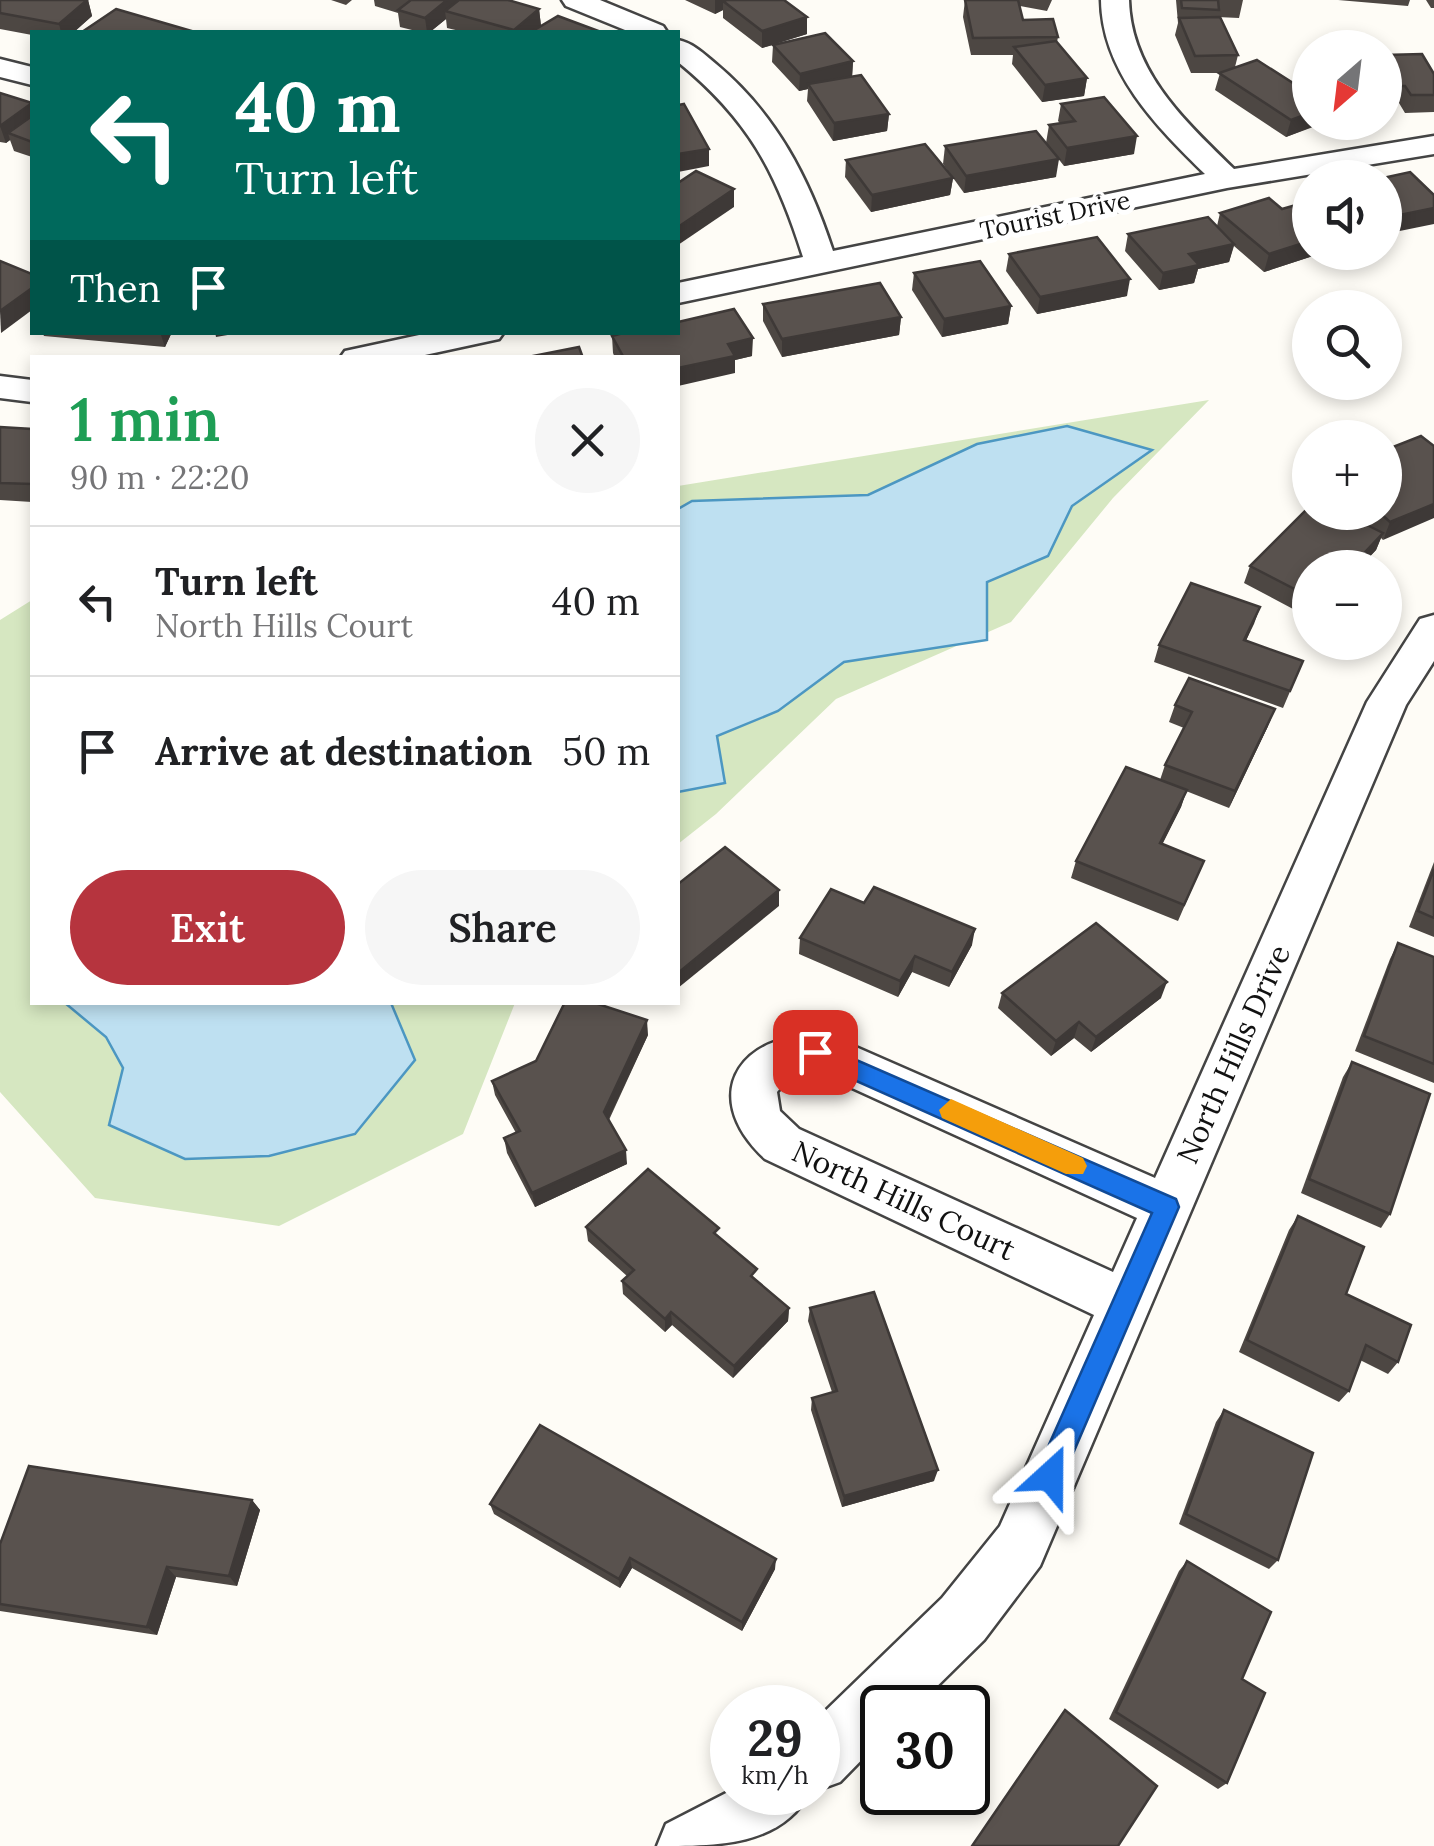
<!DOCTYPE html>
<html lang="en">
<head>
<meta charset="utf-8">
<style>
  body { margin:0; font-family:Lora,serif; background:#f6f6f6; color:#202124; height:100vh; display:flex; flex-direction:column; font-size:38px; white-space:nowrap }
  * { box-sizing:border-box; margin:0 }
  p { font-size:32px; color:#757577 }
  .icon { flex:none; width:55px; height:55px; fill:none; stroke:currentColor; stroke-width:2; stroke-linecap:round; stroke-linejoin:round }
  .map { position:relative; flex:1; overflow:hidden }
  .drawer { position:absolute; left:30px; top:355px; width:650px; height:650px; display:flex; flex-direction:column; background:#fff; border-radius:0px; box-shadow:0 5px 15px #0003 }
  .drawer>* { flex:none }
  .banner { position:absolute; left:30px; top:30px; width:650px; height:305px; border-radius:0px; box-shadow:0 5px 15px #0003; background:#00695c; color:#fff; overflow:hidden }
  .needle { width:65px; rotate:208deg }
  .controls { position:absolute; left:1292px; top:30px; display:grid; gap:20px }
  .controls a { display:grid; place-items:center; width:110px; height:110px; border-radius:50%; background:#fff; box-shadow:0 5px 15px #0003; font-size:50px }
  .speed { position:absolute; left:710px; top:1685px; display:flex; gap:20px; font-size:50px; font-weight:700; text-align:center }
  .speed>* { display:grid; place-content:center; width:130px; height:130px; border-radius:50%; background:#fff; box-shadow:0 5px 15px #0003; line-height:1 }
  .speed small { font-size:25px; font-weight:400 }
  .speed .limit { border:5px solid #111; border-radius:15px; background:#fff; color:#111 }
  .pin { position:absolute; display:grid; place-items:center; width:85px; height:85px; color:#fff; margin:-42px; border-radius:20px; box-shadow:0 5px 15px #0006 }
  .me { position:absolute; width:110px; margin:-55px; rotate:24deg; stroke-linejoin:round; filter:drop-shadow(0 0 8px #0008) }
  .turn { display:flex; align-items:center; gap:35px; height:210px; padding:0 40px; font-size:45px }
  .turn .icon { width:130px; height:130px; stroke-width:2.5 }
  .turn b { display:block; font-size:70px; line-height:85px }
  .then { display:flex; align-items:center; height:95px; padding:0 40px; background:#0003; gap:20px; font-size:38px }
  .round { display:grid; place-items:center; flex:none; width:105px; height:105px; border-radius:52px; background:#f6f6f6 }
  .overview { display:flex; align-items:center; justify-content:space-between; height:170px; padding:0 40px }
  h1 { font-size:60px; font-weight:600; line-height:75px; color:#1e9e55 }
  .action { display:flex; gap:20px; margin-top:auto; padding:20px 40px }
  .action a { flex:1; height:115px; border-radius:60px; background:#b6343e; color:#fff; font-size:40px; font-weight:600; line-height:115px; text-align:center }
  .action a+a { background:#f6f6f6; color:#202124 }
  ul { padding:0; list-style:none }
  li { display:flex; align-items:center; gap:30px; height:150px; padding:0 40px; border-top:2px solid #e0e0e0 }
  li div { flex:1 }
  li b { display:block; font-size:38px }
  li em { font-style:normal }
  .map>svg:first-child { display:block }
  .green { fill:#d6e7c1 }
  .water { fill:#bee0f1; stroke:#4c97c2; stroke-width:2.5 }
  .lines { fill:none; stroke-linecap:round; stroke-linejoin:round }
  .minor-casing { stroke:#444; stroke-width:5 }
  .minor { fill:#fff; fill-rule:evenodd }
  .wall { fill:#4d4743 }
  .shaded-wall { fill:#3e3937 }
  .building { fill:#59524e; stroke:#3e3937; stroke-width:2.5 }
  .route { fill:#1a73e8; stroke:#114b97; stroke-width:2.5 }
  .slow { fill:#f59e0b }
  .labels { text-anchor:middle; dominant-baseline:central; stroke-width:10; stroke-linejoin:round; paint-order:stroke }
  .far-street-label { font-size:25px; fill:#111; stroke:#fff }
  .street-label { font-size:30px; fill:#111; stroke:#fff }
</style>
</head>
<body>
<div class="map">
<svg width="1434" height="1846" viewBox="0 0 1434 1846">
  <rect width="100%" height="100%" fill="#fefcf6"/>
  <g class="green">
    <polygon points="1209,400 1113,498 1011,622 836,699 716,814 678,844 678,486"/>
    <polygon points="32,600 32,1002 515,1003 463,1134 279,1226 95,1198 0,1092 0,620"/>
  </g>
  <g class="water">
    <polygon points="1067,426 1152,450 1072,506 1048,556 987,582 987,640 844,662 778,711 717,736 725,783 678,792 678,509 692,501 868,495 977,444"/>
    <polygon points="65,1003 391,1003 415,1060 355,1134 269,1156 185,1159 109,1125 123,1068 106,1037"/>
  </g>
  <g class="lines">
    <defs>
      <g id="minor">
        <polygon points="562,0 600,0 663,26 667,32 630,32 566,6"/>
        <path d="M1101,0H1129C1131,72 1185,121 1234,169L1434,136V154L1227,188L678,303V283L803,257C776,171 748,119 678,62V40C693,43 704,54 716,64C776,114 809,178 833,251L1205,174C1156,126 1102,72 1101,0Z"/>
        <polygon points="0,59 32,67 32,85 0,77"/>
        <polygon points="433,332 504,332 499,339 411,358 340,358 345,351"/>
        <polygon points="0,376 32,380 32,402 0,398"/>
        <path d="M1434,615V661L1406,705L1040,1566L984,1640L915,1708H882V1739L840,1782L818,1790V1718L942,1598L1000,1526L1094,1315L765,1159C693,1092 746,1025 833,1037L1155,1178L1367,702L1420,619ZM809,1074L828,1077L1137,1218L1113,1272L799,1129L780,1111L777,1092L788,1079Z"/>
        <path d="M732,1790L810,1792C781,1846 718,1846 657,1846L666,1824Z"/>
      </g>
    </defs>
    <use href="#minor" class="minor-casing"/>
    <use href="#minor" class="minor"/>
  </g>
  <g class="wall">
    <polygon points="0,0 88,0 92,16 74,32 32,32 32,35 0,29"/>
    <polygon points="331,0 352,0 346,5"/>
    <polygon points="374,0 508,0 539,9 541,26 536,30 601,32 464,32 447,28 446,19 430,32 420,32 400,27 398,13 375,6"/>
    <polygon points="685,0 784,0 807,17 807,34 775,44 853,61 852,77 889,114 887,131 833,141 807,101 808,89 799,91 772,62 773,45 762,48 723,18 723,10 715,14"/>
    <polygon points="965,0 1052,0 1047,11 1020,6 1023,20 1058,37 1057,42 1087,78 1084,96 1042,102 1012,64 1013,55 971,55 963,17"/>
    <polygon points="1176,0 1243,0 1239,18 1217,17 1238,55 1235,67 1324,123 1286,137 1215,90 1220,73 1191,73 1175,35 1178,23"/>
    <polygon points="1338,0 1410,0 1408,6"/>
    <polygon points="1426,0 1434,0 1434,8 1431,8"/>
    <polygon points="1385,55 1434,74 1434,112 1405,113 1399,103 1385,103"/>
    <polygon points="0,93 32,103 32,157 14,151 10,140 6,143 0,142"/>
    <polygon points="1061,104 1134,154 1064,166 1046,143 1049,125 1060,123 1058,121"/>
    <polygon points="945,146 1056,177 964,193 943,164"/>
    <polygon points="846,160 953,178 950,195 871,212 845,177"/>
    <polygon points="1220,213 1316,255 1264,272 1234,246 1229,262 1198,269 1194,283 1159,290 1125,251 1128,234 1217,226"/>
    <polygon points="1009,254 1127,296 1037,314 1006,271"/>
    <polygon points="914,273 1011,306 1008,324 942,337 912,290"/>
    <polygon points="763,304 901,317 899,335 782,357 763,321"/>
    <polygon points="42,332 172,332 165,347 44,336"/>
    <polygon points="612,336 752,356 735,360 735,373 678,358 615,358 613,353"/>
    <polygon points="0,427 32,429 32,502 0,500"/>
    <polygon points="1434,446 1383,540 1381,538 1376,550 1359,568 1310,568 1310,618 1244,583 1250,566 1366,525 1352,512 1385,512"/>
    <polygon points="1260,607 1246,641 1303,661 1283,708 1154,662 1159,645"/>
    <polygon points="1175,705 1268,726 1229,808 1186,791 1181,807 1162,844 1204,861 1178,921 1071,878 1076,861 1160,780 1165,765 1184,728 1169,722"/>
    <polygon points="1434,862 1434,937 1409,927"/>
    <polygon points="800,938 972,945 949,987 912,972 898,997 799,954"/>
    <polygon points="1398,943 1434,957 1434,1083 1355,1051 1390,959"/>
    <polygon points="1002,993 1161,998 1091,1052 1074,1038 1051,1056 998,1008"/>
    <polygon points="648,1035 609,1120 627,1164 535,1207 507,1153 504,1138 516,1133 495,1095 492,1081"/>
    <polygon points="1352,1062 1390,1214 1381,1228 1301,1193 1343,1077"/>
    <polygon points="1298,1216 1346,1294 1398,1362 1388,1374 1360,1360 1349,1391 1339,1402 1239,1352 1289,1230"/>
    <polygon points="586,1227 719,1237 757,1281 789,1308 788,1321 733,1378 672,1325 665,1332 623,1294 622,1281 627,1276 588,1241"/>
    <polygon points="810,1308 934,1481 842,1507 811,1410 812,1398 832,1392 808,1321"/>
    <polygon points="1224,1410 1278,1560 1269,1569 1179,1524 1216,1422"/>
    <polygon points="252,1500 260,1510 237,1586 176,1577 157,1635 0,1611 0,1544"/>
    <polygon points="490,1504 775,1569 742,1631 632,1568 620,1588 494,1514"/>
    <polygon points="1187,1561 1242,1679 1227,1783 1218,1789 1109,1719 1179,1571"/>
  </g>
  <g class="shaded-wall">
    <polygon points="88,0 92,16 74,32 61,32 59,24"/>
    <polygon points="447,0 465,0 445,11 446,19 430,32 427,32 425,18"/>
    <polygon points="715,0 743,0 723,1 723,10 715,14"/>
    <polygon points="539,9 541,26 533,32 514,32 514,30"/>
    <polygon points="807,17 807,34 762,48 762,31"/>
    <polygon points="853,61 852,78 808,84 808,89 799,91 800,74"/>
    <polygon points="1087,78 1084,96 1042,102 1045,85"/>
    <polygon points="32,103 32,125 8,133 10,140 6,143 0,126"/>
    <polygon points="1310,113 1310,122 1324,122 1286,137 1291,120"/>
    <polygon points="889,114 887,131 833,141 834,123"/>
    <polygon points="1137,136 1134,154 1064,166 1067,148"/>
    <polygon points="709,149 709,166 678,172 678,154"/>
    <polygon points="1059,159 1056,177 964,193 966,176"/>
    <polygon points="953,178 950,195 871,212 872,195"/>
    <polygon points="734,189 734,207 678,245 678,227"/>
    <polygon points="1434,208 1434,224 1385,234 1385,218"/>
    <polygon points="1310,230 1310,252 1317,252 1316,255 1264,272 1269,254"/>
    <polygon points="1234,244 1229,262 1198,269 1194,283 1159,290 1163,273 1189,254"/>
    <polygon points="1130,279 1127,296 1037,314 1040,297"/>
    <polygon points="32,288 32,310 1,333 0,311"/>
    <polygon points="1011,306 1008,324 942,337 944,319"/>
    <polygon points="901,317 899,335 782,357 782,339"/>
    <polygon points="160,332 172,332 165,347"/>
    <polygon points="215,332 245,332 216,337"/>
    <polygon points="753,338 752,356 735,360 735,373 678,386 678,368 728,344"/>
    <polygon points="1434,504 1434,518 1383,540 1390,522"/>
    <polygon points="1383,533 1376,550 1359,568 1350,568"/>
    <polygon points="1260,607 1254,624 1238,657 1244,640"/>
    <polygon points="1275,709 1268,726 1229,808 1235,791"/>
    <polygon points="1187,790 1181,807 1155,859 1160,843"/>
    <polygon points="779,890 779,906 678,988 678,973"/>
    <polygon points="975,929 972,945 949,987 952,972"/>
    <polygon points="915,956 912,972 898,997 900,981"/>
    <polygon points="1167,982 1161,998 1091,1052 1096,1037"/>
    <polygon points="647,1020 648,1035 605,1126 604,1112"/>
    <polygon points="1079,1022 1074,1038 1051,1056 1056,1041"/>
    <polygon points="626,1150 627,1164 535,1207 532,1193"/>
    <polygon points="789,1308 788,1321 733,1378 734,1366"/>
    <polygon points="671,1312 672,1325 665,1332 665,1319"/>
    <polygon points="938,1470 934,1481 842,1507 844,1496"/>
    <polygon points="252,1500 260,1510 237,1586 229,1576"/>
    <polygon points="630,1558 632,1568 620,1588 619,1579"/>
    <polygon points="776,1559 775,1569 742,1631 742,1622"/>
    <polygon points="167,1567 176,1577 157,1635 147,1627"/>
  </g>
  <g class="building">
    <polygon points="0,0 87,0 59,24 0,13"/>
    <polygon points="411,0 447,0 425,18 398,10"/>
    <polygon points="459,0 508,0 539,9 514,30 445,11"/>
    <polygon points="727,0 784,0 807,17 762,31 723,1"/>
    <polygon points="965,0 1018,0 1023,20 1053,19 1058,37 973,38"/>
    <polygon points="1181,0 1218,0 1219,10 1182,8"/>
    <polygon points="116,9 195,32 82,32"/>
    <polygon points="558,16 601,32 531,32"/>
    <polygon points="1220,17 1238,55 1195,56 1179,18"/>
    <polygon points="825,33 853,61 800,74 773,45"/>
    <polygon points="1056,41 1087,78 1045,85 1014,47"/>
    <polygon points="1422,54 1434,74 1434,95 1411,95 1405,86 1385,86 1385,55"/>
    <polygon points="1257,60 1310,94 1310,113 1291,120 1219,73"/>
    <polygon points="861,75 889,114 834,123 808,84"/>
    <polygon points="0,93 32,103 0,126"/>
    <polygon points="1104,97 1137,136 1067,148 1049,125 1075,121 1061,104"/>
    <polygon points="684,104 709,149 678,154 678,105"/>
    <polygon points="32,116 32,142 8,133"/>
    <polygon points="1036,131 1059,159 966,176 945,146"/>
    <polygon points="925,144 953,178 872,195 846,160"/>
    <polygon points="696,171 734,189 678,227 678,183"/>
    <polygon points="1410,172 1434,195 1434,208 1385,218 1385,178 1383,178"/>
    <polygon points="1269,198 1282,209 1306,202 1310,205 1310,241 1269,254 1220,213"/>
    <polygon points="1208,217 1234,244 1189,254 1199,265 1163,273 1128,234"/>
    <polygon points="1097,237 1130,279 1040,297 1009,254"/>
    <polygon points="0,261 32,274 32,288 0,311"/>
    <polygon points="980,261 1011,306 944,319 914,273"/>
    <polygon points="880,283 901,317 782,339 763,304"/>
    <polygon points="734,309 753,338 728,344 735,356 678,368 678,358 624,358 612,336 627,332 678,332 678,322"/>
    <polygon points="579,347 583,358 523,358"/>
    <polygon points="0,427 32,429 32,484 0,483"/>
    <polygon points="1421,436 1434,446 1434,504 1390,522 1379,512 1385,512 1385,450"/>
    <polygon points="1310,506 1310,512 1341,512 1383,533 1350,568 1310,568 1310,597 1250,566"/>
    <polygon points="1191,583 1260,607 1244,640 1303,661 1290,691 1159,645"/>
    <polygon points="1189,678 1275,709 1235,791 1165,765 1192,712 1175,705"/>
    <polygon points="1126,767 1187,790 1160,843 1204,861 1184,905 1076,861"/>
    <polygon points="725,847 779,890 678,973 678,884"/>
    <polygon points="1434,869 1434,918 1418,911"/>
    <polygon points="874,887 975,929 952,972 915,956 900,981 800,938 831,889 864,903"/>
    <polygon points="1096,923 1167,982 1096,1037 1079,1022 1056,1041 1002,993"/>
    <polygon points="1398,943 1434,957 1434,1064 1364,1036"/>
    <polygon points="565,1002 592,1002 647,1020 604,1112 626,1150 532,1193 504,1138 520,1131 492,1081 536,1061"/>
    <polygon points="1352,1062 1430,1094 1390,1214 1309,1179"/>
    <polygon points="648,1169 719,1228 714,1233 757,1269 751,1276 789,1308 734,1366 671,1312 665,1319 622,1281 634,1270 586,1227"/>
    <polygon points="1298,1216 1364,1247 1346,1294 1411,1325 1398,1362 1366,1345 1349,1391 1247,1340"/>
    <polygon points="874,1292 938,1470 844,1496 812,1398 837,1391 810,1308"/>
    <polygon points="1224,1410 1313,1453 1278,1560 1186,1514"/>
    <polygon points="540,1425 776,1559 742,1622 630,1558 619,1579 490,1504"/>
    <polygon points="29,1466 252,1500 229,1576 167,1567 147,1627 0,1604 0,1544"/>
    <polygon points="1187,1561 1271,1612 1242,1679 1265,1693 1227,1783 1116,1712"/>
    <polygon points="1065,1710 1157,1786 1118,1846 972,1846"/>
  </g>
  <polygon class="route" points="815,1042 1176,1199 1179,1207 1059,1486 1050,1491 1040,1486 1035,1476 1152,1213 807,1059 803,1052 807,1045"/>
  <polygon class="slow" points="951,1099 1083,1158 1087,1166 1083,1174 1066,1174 942,1118 939,1110"/>
  <g class="labels">
    <g class="far-street-label">
      <text transform="translate(1055 215) rotate(-12)">Tourist Drive</text>
    </g>
    <g class="street-label">
      <text transform="translate(1233 1054) rotate(-66)">North Hills Drive</text>
      <text transform="translate(904 1200) rotate(25)">North Hills Court</text>
    </g>
  </g>
</svg>
<div class="controls">
<a><svg class="needle" viewBox="-14 -14 28 28"><path d="M0-13l5 13h-10z" fill="#e53935"/><path d="M0 13l5-13h-10z" fill="#757577"/></svg></a>
<a><svg class="icon" aria-label="sound" viewBox="0 0 24 24"><path d="M4 9h4l5-4v14l-5-4H4zM17 9q2 3 0 6"/></svg></a>
<a><svg class="icon" aria-label="search" viewBox="0 0 24 24"><circle cx="10" cy="10" r="6"/><path d="M15 15l6 6"/></svg></a>
<a>+</a>
<a>−</a>
</div>
<div class="speed"><div>29<small>km/h</small></div><div class="limit">30</div></div>
<div class="pin" style="left:815px;top:1052px;background:#d93025"><svg class="icon" aria-label="arrive" viewBox="0 0 24 24"><path d="M6 21V4h12l-3 4 3 4H6"/></svg></div>
<svg class="me" style="left:1050px;top:1476px" viewBox="-20 -20 40 40"><path d="M0-17L14 15 0 8-14 15z" fill="#1a73e8" stroke="#fff" stroke-width="4"/></svg>
<div class="banner">
<div class="turn"><svg class="icon" aria-label="left" viewBox="0 0 24 24"><path d="M17 20v-9H6M10 6l-5 5 5 5"/></svg><div><b>40 m</b>Turn left</div></div>
<div class="then">Then<svg class="icon" aria-label="arrive" viewBox="0 0 24 24"><path d="M6 21V4h12l-3 4 3 4H6"/></svg></div>
</div>
<section class="drawer">
<div class="overview"><div><h1>1 min</h1><p>90 m · 22:20</p></div><a class="round"><svg class="icon" aria-label="close" viewBox="0 0 24 24"><path d="M6 6l12 12M18 6L6 18"/></svg></a></div>
<ul>
<li><svg class="icon" aria-label="left" viewBox="0 0 24 24"><path d="M17 20v-9H6M10 6l-5 5 5 5"/></svg><div><b>Turn left</b><p>North Hills Court</p></div><em>40 m</em></li>
<li><svg class="icon" aria-label="arrive" viewBox="0 0 24 24"><path d="M6 21V4h12l-3 4 3 4H6"/></svg><div><b>Arrive at destination</b></div><em>50 m</em></li>
</ul>
<div class="action"><a>Exit</a><a>Share</a></div>
</section>
</div>
</body>
</html>
